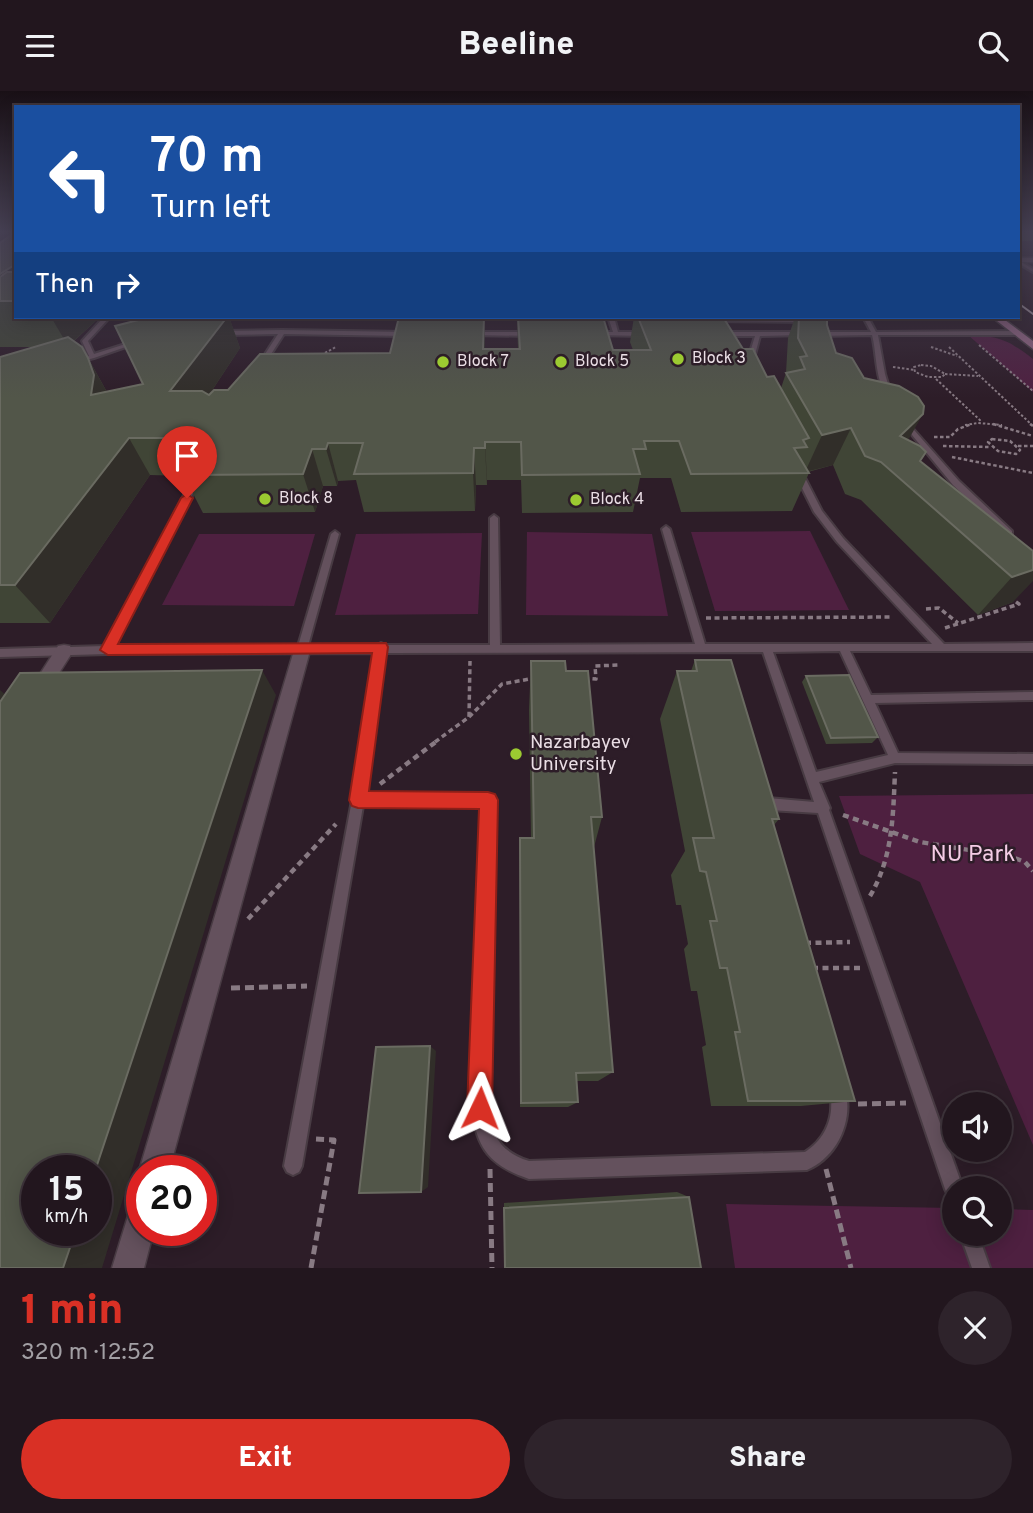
<!DOCTYPE html>
<html lang="en">
<head>
<meta charset="utf-8">
<style>
  body { margin:0; font-family:Overpass,sans-serif; background:#2e232b; color:#f1f3f6; height:100vh; display:flex; flex-direction:column; font-size:26px; white-space:nowrap }
  * { box-sizing:border-box; margin:0 }
  p { font-size:23px; color:#a29fa4 }
  .icon { flex:none; width:38px; height:38px; fill:none; stroke:currentColor; stroke-width:2; stroke-linecap:round; stroke-linejoin:round }
  .map { position:relative; height:1177px; overflow:hidden }
  .panel { display:flex; flex-direction:column; background:#22161e; flex:1 }
  .panel>* { flex:none }
  .top-card { position:absolute; left:14px; top:14px; width:1006px; height:214px; border-radius:0px; box-shadow:0 4px 18px #0003,0 0 0 2px #3f353c; background:#1a4fa0; color:#fff; overflow:hidden }
  .controls { position:absolute; left:942px; top:1001px; display:grid; gap:14px }
  .controls a { display:grid; place-items:center; width:70px; height:70px; border-radius:50%; background:#22161e; box-shadow:0 4px 18px #0003,0 0 0 2px #3f353c; font-size:35px }
  .speed { position:absolute; left:21px; top:1064px; display:flex; gap:14px; font-size:35px; font-weight:700; text-align:center }
  .speed>* { display:grid; place-content:center; width:91px; height:91px; border-radius:50%; background:#22161e; box-shadow:0 4px 18px #0003,0 0 0 2px #3f353c; line-height:1 }
  .speed small { font-size:18px; font-weight:400 }
  .speed .limit { border:10px solid #d22; background:#fff; color:#111 }
  .pin { position:absolute; display:grid; place-items:center; width:60px; height:60px; color:#fff; margin:-72px -30px; border-radius:50% 50% 50% 0; rotate:-45deg; box-shadow:0 0 7px #0007 }
  .pin .icon { rotate:45deg }
  .me { position:absolute; width:77px; margin:-38px; rotate:2deg; stroke-linejoin:round; filter:drop-shadow(0 0 5px #0008) }
  .turn { display:flex; align-items:center; gap:24px; height:147px; padding:0 21px; font-size:32px }
  .turn .icon { width:91px; height:91px; stroke-width:2.5 }
  .turn b { display:block; font-size:49px; line-height:60px }
  .then { display:flex; align-items:center; height:66px; padding:0 21px; background:#0003; gap:14px; font-size:26px }
  .round { display:grid; place-items:center; flex:none; width:74px; height:74px; border-radius:37px; background:#2e232b }
  .head { display:flex; align-items:center; justify-content:space-between; height:119px; padding:0 21px }
  h1 { font-size:42px; font-weight:800; line-height:52px; color:#d93025 }
  .cta { display:flex; gap:14px; margin-top:auto; padding:14px 21px }
  .cta a { flex:1; height:80px; border-radius:42px; background:#d93025; color:#fff; font-size:28px; font-weight:800; line-height:80px; text-align:center }
  .cta a+a { background:#2e232b; color:#f1f3f6 }
  header { display:flex; justify-content:space-between; align-items:center; height:91px; padding:0 21px; background:#22161e; font-size:32px; font-weight:800 }
  .map>svg:first-child { display:block }
  .green { fill:#4e2040 }
  .lines { fill:none; stroke-linecap:round; stroke-linejoin:round }
  .lane-casing { stroke:#483b43; stroke-width:4 }
  .street-casing { stroke:#483b43; stroke-width:3 }
  .secondary-casing { stroke:#483b43; stroke-width:3 }
  .path-far4 { stroke:#887a83; stroke-width:2; stroke-dasharray:2.5 2; stroke-linecap:butt }
  .path-far3 { stroke:#887a83; stroke-width:2.5; stroke-dasharray:3.5 2.5; stroke-linecap:butt }
  .path-far2 { stroke:#887a83; stroke-width:3.5; stroke-dasharray:5 3.5; stroke-linecap:butt }
  .path-far1 { stroke:#887a83; stroke-width:4.5; stroke-dasharray:6 4.5; stroke-linecap:butt }
  .path { stroke:#887a83; stroke-width:5; stroke-dasharray:9 5; stroke-linecap:butt }
  .lane { fill:#64515d; fill-rule:evenodd }
  .street { fill:#64515d; fill-rule:evenodd }
  .secondary { fill:#906581; fill-rule:evenodd }
  .tram { stroke:#a1939c; stroke-width:2 }
  .wall { fill:#404536 }
  .shaded-wall { fill:#312e29 }
  .building { fill:#525649; stroke:#6a6b61; stroke-width:2 }
  .route { fill:#d93025; stroke:#8d1f18; stroke-width:2 }
  .poi-dot { fill:#9cca31; stroke:#2d1d28; stroke-width:2.5 }
  .labels { text-anchor:middle; dominant-baseline:central; stroke-width:5; stroke-linejoin:round; paint-order:stroke }
  .far-poi-label { font-size:16px; fill:#eadee5; stroke:#2d1d28; text-anchor:start }
  .poi-label { font-size:19px; fill:#eadee5; stroke:#2d1d28; text-anchor:start }
  .near-park-label { font-size:23px; fill:#f4cce5; stroke:#2d1d28 }
</style>
</head>
<body>
<header><svg class="icon" aria-label="menu" viewBox="0 0 24 24"><path d="M4 6h16M4 12h16M4 18h16"/></svg>Beeline<svg class="icon" aria-label="search" viewBox="0 0 24 24"><circle cx="10" cy="10" r="6"/><path d="M15 15l6 6"/></svg></header>
<div class="map">
<svg width="1033" height="1177" viewBox="0 0 1033 1177">
  <rect width="100%" height="100%" fill="#2d1d28"/>
  <g class="green">
    <path d="M968,244C1000,245 1008,249 1033,268V301Z"/>
    <polygon points="810,440 849,519 715,520 691,441"/>
    <polygon points="527,441 652,443 668,525 526,524"/>
    <polygon points="482,442 478,523 335,524 356,443"/>
    <polygon points="199,443 315,443 294,515 162,514"/>
    <polygon points="1033,703 1033,1054 920,791 860,763 839,705"/>
    <polygon points="726,1113 954,1117 954,1143 999,1143 999,1118 1033,1119 1033,1177 735,1177"/>
  </g>
  <g class="lines">
    <defs>
      <g id="lane">
        <polygon points="1018,169 1033,178 1033,181 1018,172"/>
        <polygon points="104,226 110,226 88,250 94,263 135,250 140,251 94,267 74,272 74,270 89,265 82,250"/>
        <polygon points="608,226 614,226 618,241 644,241 647,243 644,245 595,244 594,243 597,241 613,241"/>
        <path d="M863,226H868L876,241L1017,240L1020,242L1017,244H878L885,283L891,303L888,305C875,292 877,262 872,244L817,245L814,243L817,241H871Z"/>
        <polygon points="711,227 807,227 810,229 807,231 709,230"/>
        <polygon points="282,239 406,241 409,243 406,245 284,243 264,274 261,276 258,274 278,243 222,244 219,242 222,240"/>
        <polygon points="471,241 532,241 535,243 532,245 469,244 468,243"/>
        <polygon points="801,241 804,243 803,244 760,245 753,271 750,273 747,271 755,245 719,245 716,243 719,241"/>
        <polygon points="903,331 907,331 959,390 1012,440 1012,444 1006,444 953,394 903,333"/>
        <path d="M795,379H801L822,420L843,447L944,553L1033,552V560H850L871,604L1033,601V609L875,612L898,662L1033,663V673L895,672L819,691L830,717L829,719L963,1097H954V1107L948,1104L945,1098L818,722L770,719L763,723L759,721L757,717L759,713L768,707L814,711L763,561L385,562L365,703H488L492,705L494,709L488,1017C492,1046 501,1061 529,1070L805,1061C823,1050 833,1030 831,1009C830,1002 828,999 831,992L837,990L843,992C856,1025 839,1065 807,1079L529,1088C491,1075 476,1058 472,1017L482,715H363L302,1075L299,1081L293,1084L287,1081L284,1075L352,709L375,562L108,563L0,566V558L105,555L193,387L197,385L201,387L115,555H298L331,443L335,440L339,443L308,555L377,554L381,552L385,554H490V427L494,424L498,427L500,554L695,553L662,438L666,435L670,438L705,553H932L837,451L814,421L794,381ZM840,560L888,664L816,681L773,561Z"/>
        <polygon points="960,1143 978,1143 990,1177 972,1177"/>
      </g>
      <g id="street">
        <rect x="1018" y="167" width="15" height="4"/>
        <polygon points="303,550 311,556 169,1080 142,1080 142,1086 139,1080 295,556"/>
        <polygon points="64,554 70,555 72,560 70,565 43,607 31,607 28,602 31,597 58,555"/>
        <polygon points="142,1111 142,1139 154,1139 144,1177 112,1177 131,1115"/>
      </g>
      <polygon id="secondary" points="992,226 1001,226 1033,250 1033,258"/>
    </defs>
    <use href="#lane" class="lane-casing"/>
    <use href="#street" class="street-casing"/>
    <use href="#secondary" class="secondary-casing"/>
    <g class="path-far4">
      <polyline points="979,254 1033,300"/>
      <polyline points="931,256 957,265"/>
      <polyline points="949,256 1032,334"/>
      <polyline points="321,264 336,256"/>
      <polygon points="921,274 931,275 945,283 942,286 928,286 915,281 914,276"/>
      <polyline points="893,276 915,279"/>
      <polyline points="945,283 978,285"/>
      <polyline points="936,288 982,331"/>
      <polyline points="965,334 978,332 1002,334"/>
    </g>
    <g class="path-far3">
      <polyline points="993,333 1033,345"/>
      <polyline points="1030,333 1033,335"/>
      <polyline points="934,346 950,346 958,338 972,333"/>
      <polygon points="992,348 1010,350 1020,359 1016,363 998,360 988,351"/>
      <polyline points="943,355 990,356"/>
      <polyline points="1018,355 1033,355"/>
      <polyline points="952,366 1033,382"/>
    </g>
    <g class="path-far2">
      <polyline points="926,518 939,517 958,532"/>
      <polyline points="706,527 891,526"/>
      <polyline points="945,537 1019,513 1012,508"/>
      <polyline points="584,587 596,588 595,575 618,574"/>
      <polyline points="469,626 502,593 535,587"/>
      <polyline points="435,651 469,626 470,570"/>
    </g>
    <g class="path-far1">
      <polyline points="380,693 437,650"/>
      <polyline points="843,724 920,751 1012,766 1025,771 1033,780"/>
      <path d="M870,805C893,766 893,725 895,681"/>
      <polyline points="248,828 336,733"/>
      <polyline points="805,852 850,851"/>
      <polyline points="812,877 860,877"/>
    </g>
    <g class="path">
      <polyline points="231,897 307,895"/>
      <polyline points="858,1013 906,1012"/>
      <polyline points="490,1078 492,1177"/>
      <polyline points="826,1078 851,1177"/>
      <polyline points="311,1177 334,1049 316,1048"/>
    </g>
    <use href="#lane" class="lane"/>
    <use href="#street" class="street"/>
    <use href="#secondary" class="secondary"/>
    <polyline class="tram" points="1018,212 1033,223"/>
  </g>
  <g class="wall">
    <polygon points="16,142 16,226 100,226 74,250 82,256 107,301 143,293 150,226 229,226 240,257 209,304 390,262 485,258 518,258 517,226 613,259 633,259 630,251 634,226 723,226 743,258 767,286 781,297 786,282 788,247 795,226 827,226 827,234 836,262 864,287 908,349 920,370 1033,460 1013,511 978,524 861,409 845,403 833,374 808,381 809,382 792,420 681,421 671,387 640,387 633,421 522,422 521,389 487,389 487,394 476,394 475,420 364,421 356,389 338,390 337,395 323,395 315,421 203,422 184,385 150,384 50,532 0,532 0,266 36,256 0,256 0,152"/>
    <polygon points="1018,142 1033,142 1033,148 1032,150 1018,150"/>
    <polygon points="695,569 779,728 774,734 855,1010 801,1015 711,1015 702,956 706,954 697,900 691,900 684,858 688,853 681,814 676,814 671,784 685,760 660,628 677,580 691,580"/>
    <polygon points="531,570 566,580 602,726 594,756 613,981 598,990 577,990 578,1011 568,1016 520,1016 520,747 531,747 529,619"/>
    <polygon points="806,585 878,646 872,652 826,653 802,591"/>
    <polygon points="677,1101 689,1106 504,1117 504,1112"/>
  </g>
  <g class="shaded-wall">
    <polygon points="16,173 16,210 0,196 0,183"/>
    <polygon points="51,226 100,226 68,255"/>
    <polygon points="227,226 229,226 240,257 187,337 170,300"/>
    <polygon points="484,226 485,252 485,293 483,258"/>
    <polygon points="88,267 108,303 91,304"/>
    <polygon points="923,323 902,360 900,345"/>
    <polygon points="851,337 833,374 805,381 822,344"/>
    <polygon points="178,343 196,380 191,385 173,347"/>
    <polygon points="129,347 150,384 50,532 15,494"/>
    <polygon points="485,351 487,389 487,394 485,357"/>
    <polygon points="328,352 338,390 337,395 326,358"/>
    <polygon points="474,357 476,394 475,420 473,382"/>
    <polygon points="312,358 323,395 315,421 303,383"/>
    <polygon points="1033,479 1033,490 1013,511 978,524 1012,486"/>
    <polygon points="262,579 276,604 102,1177 63,1177 76,1139 96,1139 95,1080"/>
    <polygon points="0,599 17,614 0,641"/>
    <polygon points="430,955 436,960 428,1096 421,1101"/>
  </g>
  <g class="building">
    <polygon points="14,142 16,142 16,173 0,183 0,152"/>
    <polygon points="7,181 16,181 16,210 0,210 0,186"/>
    <polygon points="150,226 227,226 170,300 202,300 209,304 214,299 228,299 260,263 390,262 399,226 484,226 483,258 520,258 518,226 603,226 613,259 651,259 638,226 723,226 743,258 753,258 767,286 774,285 809,347 803,349 807,356 794,357 809,382 691,383 679,350 644,350 646,358 633,358 640,383 522,384 521,351 485,351 485,357 474,357 473,382 354,383 363,352 328,352 326,358 312,358 303,383 184,384 206,348 187,347 178,343 173,347 129,347 15,494 0,494 0,266 68,246 82,256 88,267 94,284 91,304 143,293 115,235"/>
    <polygon points="799,226 827,226 827,234 836,262 852,267 864,287 899,295 918,306 924,315 923,323 900,345 920,355 926,361 920,370 1033,460 1033,479 1012,486 881,371 865,365 851,337 822,344 786,282 805,278 800,266 807,265 798,247"/>
    <polygon points="695,569 731,569 779,728 772,728 855,1010 748,1010 735,941 740,941 727,877 720,877 710,830 717,830 706,781 700,780 693,747 714,747 677,580 697,580"/>
    <polygon points="531,570 565,570 566,580 588,580 602,726 591,726 613,981 576,982 578,1011 521,1012 520,747 534,747"/>
    <polygon points="262,579 95,1080 37,1080 37,1139 76,1139 63,1177 0,1177 0,611 20,582"/>
    <polygon points="849,584 878,646 831,647 806,585"/>
    <polygon points="430,955 421,1101 359,1102 376,956"/>
    <polygon points="689,1106 701,1177 505,1177 504,1117"/>
  </g>
  <linearGradient id="sky" x2="0" y2="1"><stop stop-color="#191016"/><stop offset="0.46" stop-color="#464053"/><stop offset="1" stop-color="#464053" stop-opacity="0"/></linearGradient>
  <rect width="1033" height="307" fill="url(#sky)"/>
  <polygon class="route" points="187,403 193,407 118,553 386,552 388,556 369,700 488,701 495,703 498,709 492,1017 489,1026 480,1030 471,1026 467,1017 479,718 358,717 352,715 349,709 372,562 108,564 100,559 181,407"/>
  <g class="poi-dot">
    <circle cx="678" cy="268" r="7"/>
    <circle cx="443" cy="271" r="7"/>
    <circle cx="561" cy="271" r="7"/>
    <circle cx="265" cy="408" r="7"/>
    <circle cx="576" cy="409" r="7"/>
    <circle cx="516" cy="663" r="7"/>
  </g>
  <g class="labels">
    <g class="far-poi-label">
      <text x="692" y="268">Block 3</text>
      <text x="457" y="271">Block 7</text>
      <text x="575" y="271">Block 5</text>
      <text x="279" y="408">Block 8</text>
      <text x="590" y="409">Block 4</text>
    </g>
    <g class="poi-label">
      <text x="530" y="652">Nazarbayev<tspan x="530" dy="22">University</tspan></text>
    </g>
    <g class="near-park-label">
      <text x="973" y="764">NU Park</text>
    </g>
  </g>
</svg>
<div class="controls">
<a><svg class="icon" aria-label="sound" viewBox="0 0 24 24"><path d="M4 9h4l5-4v14l-5-4H4zM17 9q2 3 0 6"/></svg></a>
<a><svg class="icon" aria-label="search" viewBox="0 0 24 24"><circle cx="10" cy="10" r="6"/><path d="M15 15l6 6"/></svg></a>
</div>
<div class="speed"><div>15<small>km/h</small></div><div class="limit">20</div></div>
<div class="pin" style="left:187px;top:407px;background:#d93025"><svg class="icon" aria-label="arrive" viewBox="0 0 24 24"><path d="M6 21V4h12l-3 4 3 4H6"/></svg></div>
<svg class="me" style="left:480px;top:1017px" viewBox="-20 -20 40 40"><path d="M0-17L14 15 0 8-14 15z" fill="#d93025" stroke="#fff" stroke-width="4"/></svg>
<div class="top-card">
<div class="turn"><svg class="icon" aria-label="left" viewBox="0 0 24 24"><path d="M17 20v-9H6M10 6l-5 5 5 5"/></svg><div><b>70 m</b>Turn left</div></div>
<div class="then">Then<svg class="icon" aria-label="right" viewBox="0 0 24 24"><path d="M7 20v-9h11M14 6l5 5-5 5"/></svg></div>
</div>
</div>
<section class="panel">
<div class="head"><div><h1>1 min</h1><p>320 m · 12:52</p></div><a class="round"><svg class="icon" aria-label="close" viewBox="0 0 24 24"><path d="M6 6l12 12M18 6L6 18"/></svg></a></div>
<div class="cta"><a>Exit</a><a>Share</a></div>
</section>
</body>
</html>
